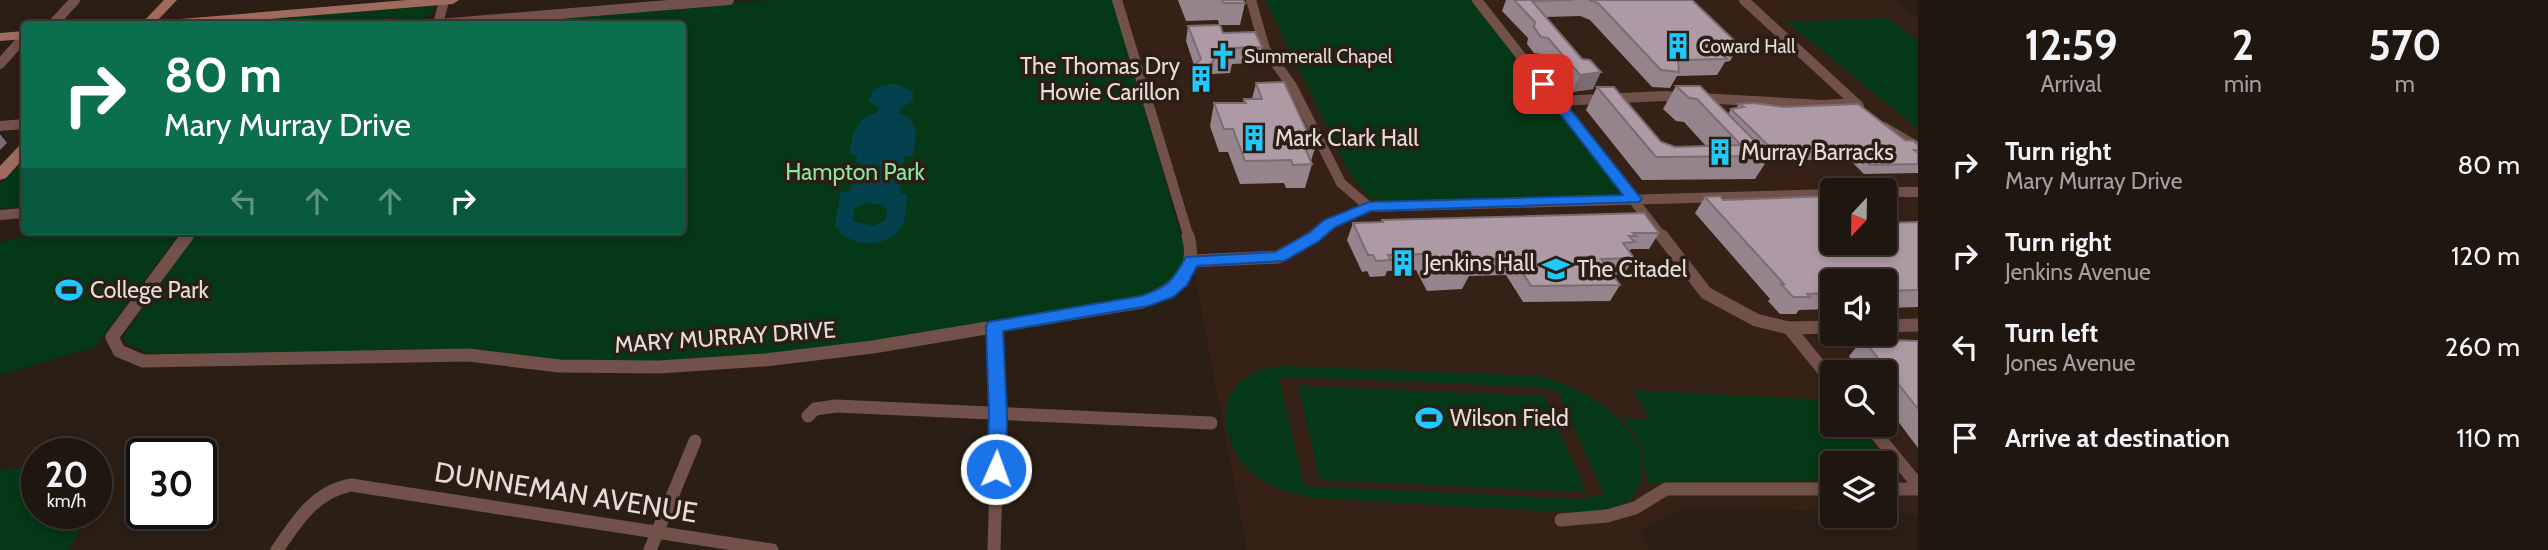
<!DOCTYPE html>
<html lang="en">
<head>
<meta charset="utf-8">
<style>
  body { margin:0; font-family:Cabin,sans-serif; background:#2d231e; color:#f1f3f6; height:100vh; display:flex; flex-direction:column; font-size:26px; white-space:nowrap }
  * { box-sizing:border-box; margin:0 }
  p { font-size:23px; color:#a29f9f }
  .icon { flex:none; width:38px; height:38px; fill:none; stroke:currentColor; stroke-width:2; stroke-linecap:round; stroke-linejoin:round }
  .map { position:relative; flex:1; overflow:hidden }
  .panel { display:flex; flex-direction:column; background:#201610; width:630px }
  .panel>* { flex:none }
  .banner { position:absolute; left:21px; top:21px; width:665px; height:214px; border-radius:7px; box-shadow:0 4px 10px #0003,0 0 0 2px #3d3530; background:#0b6e4f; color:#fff; overflow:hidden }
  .needle { width:46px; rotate:202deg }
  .controls { position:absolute; left:1820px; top:178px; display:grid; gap:14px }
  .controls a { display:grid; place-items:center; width:77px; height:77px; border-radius:7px; background:#201610; box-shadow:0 4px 10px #0003,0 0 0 2px #3d3530; font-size:35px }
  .speed { position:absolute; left:21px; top:438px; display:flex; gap:14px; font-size:35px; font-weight:700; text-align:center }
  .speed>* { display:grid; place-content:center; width:91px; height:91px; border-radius:50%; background:#201610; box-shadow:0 4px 10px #0003,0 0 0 2px #3d3530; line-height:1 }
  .speed small { font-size:18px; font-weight:400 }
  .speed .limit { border:4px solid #111; border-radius:10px; background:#fff; color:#111 }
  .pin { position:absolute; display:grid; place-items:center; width:60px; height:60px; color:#fff; margin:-30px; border-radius:14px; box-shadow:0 4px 10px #0006 }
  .me { position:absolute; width:77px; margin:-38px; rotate:2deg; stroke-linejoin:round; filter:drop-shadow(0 0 5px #0008) }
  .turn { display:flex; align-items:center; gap:24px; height:147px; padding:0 28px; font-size:32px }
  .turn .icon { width:91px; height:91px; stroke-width:2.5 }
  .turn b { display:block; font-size:49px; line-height:60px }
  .lanes { display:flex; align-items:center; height:66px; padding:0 28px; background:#0003; justify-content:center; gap:35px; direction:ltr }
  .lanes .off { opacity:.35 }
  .eta { display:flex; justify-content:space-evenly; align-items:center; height:119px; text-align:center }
  .eta b { font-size:42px; font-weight:800; line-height:49px }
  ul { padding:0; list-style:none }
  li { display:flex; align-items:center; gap:21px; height:91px; padding:0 28px }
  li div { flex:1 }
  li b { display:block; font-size:26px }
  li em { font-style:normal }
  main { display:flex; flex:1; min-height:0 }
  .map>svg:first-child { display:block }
  .built { fill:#352115; fill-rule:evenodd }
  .green { fill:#043816; fill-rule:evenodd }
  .water { fill:#04414f; fill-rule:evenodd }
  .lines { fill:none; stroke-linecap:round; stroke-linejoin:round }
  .street-far1 { stroke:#715149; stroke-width:10 }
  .street { stroke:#715149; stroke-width:13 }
  .secondary { fill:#9e6b5e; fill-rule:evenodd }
  .wall { fill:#96848d }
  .shaded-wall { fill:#7a6c73 }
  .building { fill:#ae9aa4; stroke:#7a6c73; stroke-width:2 }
  .route { fill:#1a73e8; stroke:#114b97; stroke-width:2 }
  .labels { text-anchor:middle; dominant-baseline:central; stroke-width:7; stroke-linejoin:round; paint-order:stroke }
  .far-poi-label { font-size:19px; fill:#e6dcd7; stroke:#2b1e15; text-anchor:start }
  .poi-label { font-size:23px; fill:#e6dcd7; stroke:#2b1e15; text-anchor:start }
  .park-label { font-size:23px; fill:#8ce69f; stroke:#2b1e15 }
  .street-label { font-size:23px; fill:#e6dcd7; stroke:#2b1e15 }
  .near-street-label { font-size:28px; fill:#e6dcd7; stroke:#2b1e15 }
</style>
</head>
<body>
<main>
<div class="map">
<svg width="1918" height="550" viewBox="0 0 1918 550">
  <rect width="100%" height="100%" fill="#2b1e15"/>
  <path class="built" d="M1117,0H1892L1918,17V514L1885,513V464H1832V511L1685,507L1640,530L1650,550H1247L1192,261ZM1832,191H1885V243H1832ZM1832,282H1885V334H1832ZM1832,373H1885V425H1832Z"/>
  <g class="green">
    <path d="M770,0H1113L1184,246C1188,274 1164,286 1142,295L891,340L771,354L685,359L617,362L280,353L151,354L129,345L123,339L126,332L198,231H682V24H458Z"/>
    <polygon points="1265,0 1474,0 1626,194 1387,203 1368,197 1350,174"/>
    <path d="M429,6L435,8C425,20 416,24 402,24L392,16L361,24H199Z"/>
    <polygon points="1888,18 1918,40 1918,129 1787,22"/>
    <polygon points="24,159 24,206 0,209 0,184"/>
    <polygon points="45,231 170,231 177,236 95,347 0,375 0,242"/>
    <path d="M1285,366L1538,376C1581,385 1652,426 1641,478C1639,484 1636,493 1632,498C1623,507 1609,510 1597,514L1315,498C1295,494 1276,490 1259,478C1223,452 1207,392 1258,371C1266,368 1276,367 1285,366ZM1293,377L1540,387L1558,392L1604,494L1582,499L1304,486L1279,378Z"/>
    <polygon points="1298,386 1544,396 1586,492 1320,480"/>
    <polygon points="1633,390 1832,400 1832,425 1859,425 1893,471 1885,480 1885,464 1832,464 1832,480 1648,483 1639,441 1621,417 1650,420"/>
    <polygon points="37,466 37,513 88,513 69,550 0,550 0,470"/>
  </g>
  <path class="water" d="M897,84L913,92V100L900,109L899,113C921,122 916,136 913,156H905L904,163L894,168L891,176L895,183L901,186L900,193L907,194C906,206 907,222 898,231C882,249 846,247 835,225L841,192H849L851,185L858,182L864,175L863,166L856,161L857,155L849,154C853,133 855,118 878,112L879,108L869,101L873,90L883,85ZM868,202L882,205L887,210L886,220L873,226L853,221L854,208Z"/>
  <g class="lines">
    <g class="street-far1">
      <polyline points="1117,0 1189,238"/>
      <polyline points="1251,0 1265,49 1292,86 1341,183 1369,207"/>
      <polyline points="1477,0 1663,238"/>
      <polyline points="1744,0 1859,106"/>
      <polyline points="444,1 438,24 729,0"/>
      <polyline points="53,24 75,0"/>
      <polyline points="0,64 24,37"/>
      <polyline points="1557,101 1664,96 1822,105 1856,103"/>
      <polyline points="0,126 24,124"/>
      <polyline points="1884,127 1918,147"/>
      <polyline points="1885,192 1918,192"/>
      <polyline points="0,215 24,213"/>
      <polyline points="186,238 191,231"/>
      <polyline points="1312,238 1330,223 1369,207 1832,194"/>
    </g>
    <g class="street">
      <path d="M187,236L112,337L119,351L143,361L468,355L559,366L659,367L765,360L873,347L1142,302C1172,291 1199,273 1188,236"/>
      <polyline points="1662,236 1706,293 1756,320 1789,328"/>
      <polyline points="1192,261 1278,257 1315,236"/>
      <polyline points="1885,326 1918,325"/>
      <polyline points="994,327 998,415 994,550"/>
      <polyline points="1832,327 1789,328 1832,381"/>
      <polyline points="808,416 815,409 836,406 1211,423"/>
      <polyline points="1869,425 1918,485"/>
      <polyline points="1885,489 1918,489"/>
      <polyline points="1561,520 1607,516 1635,508 1666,489 1832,489"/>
      <path d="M277,550C297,521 314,492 351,485L772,550"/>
      <polyline points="650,550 695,441"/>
    </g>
    <g class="secondary">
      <polygon points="164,0 177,0 154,24 141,24"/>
      <polygon points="407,0 459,0 453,4 209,24 161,24 168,20"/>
      <polygon points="24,31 24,39 0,41 0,33"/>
      <polygon points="24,144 24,158 6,178 0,180 0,166 19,146"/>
    </g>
  </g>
  <g class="wall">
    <polygon points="1178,0 1243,0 1245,3 1240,25 1219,25 1218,20 1186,21"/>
    <polygon points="1506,0 1692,0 1739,45 1730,61 1725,62 1717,75 1677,76 1670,88 1652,87 1590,20 1580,16 1546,17 1593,89 1572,92 1541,54 1534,53 1527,44 1528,38 1502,11"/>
    <polygon points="1188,26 1223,33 1262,47 1259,63 1232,64 1230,73 1212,74 1206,82 1190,82 1194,65 1186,41"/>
    <polygon points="1256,83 1315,148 1311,161 1312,164 1305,188 1286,188 1284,183 1240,184 1228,152 1219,152 1210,126 1214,103 1243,103 1244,99 1252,99"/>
    <polygon points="1676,86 1728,114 1731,109 1736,108 1739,104 1905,140 1918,145 1918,173 1864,174 1849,159 1770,161 1768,159 1755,179 1642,180 1586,110 1597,87 1661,142 1675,147 1706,146 1684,122 1676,121 1663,109"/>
    <polygon points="1705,197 1723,200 1832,243 1918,222 1918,307 1885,308 1885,282 1832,282 1832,309 1799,310 1796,314 1780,314 1768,301 1770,299 1695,213"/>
    <polygon points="1382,220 1659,233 1649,249 1631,249 1629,252 1634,258 1624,274 1612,275 1620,285 1610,301 1523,302 1506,275 1469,276 1462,289 1427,291 1416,270 1387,271 1385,276 1370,277 1367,271 1362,272 1347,240 1353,223 1381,222"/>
    <polygon points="1863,339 1918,341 1918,448 1885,404 1885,373 1861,373 1849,356"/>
  </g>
  <g class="shaded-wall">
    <polygon points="1215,58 1212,74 1206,82 1209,66"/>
    <polygon points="1601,72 1593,89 1572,92 1580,75"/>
    <polygon points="0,134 7,143 0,150"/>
    <polygon points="662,231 674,231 660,236 659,232"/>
  </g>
  <g class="building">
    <polygon points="1222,0 1243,0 1245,3 1223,3"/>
    <polygon points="1514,0 1574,0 1532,1 1582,59 1590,60 1601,72 1580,75 1548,38 1541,37 1534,27 1535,22"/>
    <polygon points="1589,0 1692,0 1739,45 1713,45 1727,59 1678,60 1679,72 1661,70 1598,3"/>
    <polygon points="1220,25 1223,33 1255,32 1262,47 1229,48 1233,58 1215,58 1209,66 1193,66 1201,59 1188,26"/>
    <polygon points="1284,82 1315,148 1305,148 1312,164 1293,165 1291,160 1245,161 1233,129 1224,129 1214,103 1246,103 1244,99 1262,99 1256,83"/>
    <polygon points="1676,86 1700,86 1770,156 1656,157 1597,87 1614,87 1661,142 1675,147 1741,145 1697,99 1689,98"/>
    <polygon points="1754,103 1783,107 1858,104 1905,140 1914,141 1918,145 1918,150 1914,150 1918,153 1918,164 1870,165 1855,151 1776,153 1731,109 1744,107 1739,104"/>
    <polygon points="1720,196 1723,200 1832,196 1832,243 1885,243 1885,223 1918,222 1918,290 1885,291 1885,282 1832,282 1832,293 1807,294 1810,297 1793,297 1781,284 1784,284 1705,197"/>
    <polygon points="1644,213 1659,233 1633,233 1636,236 1629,236 1635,242 1623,243 1634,258 1601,259 1620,285 1531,286 1514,259 1463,260 1470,273 1434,274 1423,254 1388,255 1391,260 1376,261 1373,255 1368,255 1353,223 1383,222 1382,220"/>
    <polygon points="1863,339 1918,341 1918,409"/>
  </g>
  <path class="route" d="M1543,80L1548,81L1639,196L1642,199L1639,202L1371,211L1335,227L1319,241L1284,261L1197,266L1187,285L1173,297L1148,306L1003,331L1007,415L1006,469L1003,475L996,477L990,475L987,469L989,415L986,327L988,322L1141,296C1168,287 1172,282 1186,257L1275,252L1309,233L1324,220L1369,202L1623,195L1537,84Z"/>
  <defs>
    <symbol id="building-bare" viewBox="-9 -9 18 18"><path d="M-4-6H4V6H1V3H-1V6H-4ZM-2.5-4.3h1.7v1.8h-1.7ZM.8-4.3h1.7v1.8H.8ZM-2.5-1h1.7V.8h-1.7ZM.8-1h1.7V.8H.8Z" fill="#1fc9fd" stroke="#2b1e15" stroke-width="2.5" paint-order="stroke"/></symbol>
    <symbol id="church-bare" viewBox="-9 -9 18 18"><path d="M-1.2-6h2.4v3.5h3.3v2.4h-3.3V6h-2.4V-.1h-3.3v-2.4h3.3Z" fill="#1fc9fd" stroke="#2b1e15" stroke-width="2.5" paint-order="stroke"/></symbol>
    <symbol id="university-bare" viewBox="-9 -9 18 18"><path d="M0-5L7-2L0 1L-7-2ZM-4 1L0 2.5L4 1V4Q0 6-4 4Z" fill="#1fc9fd" stroke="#2b1e15" stroke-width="2.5" paint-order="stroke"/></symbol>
    <symbol id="stadium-bare" viewBox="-9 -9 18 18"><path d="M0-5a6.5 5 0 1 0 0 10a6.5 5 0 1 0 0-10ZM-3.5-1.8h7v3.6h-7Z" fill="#1fc9fd" stroke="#2b1e15" stroke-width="2.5" paint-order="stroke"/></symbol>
  </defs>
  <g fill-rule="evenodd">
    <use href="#building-bare" x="1659" y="27" width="38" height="38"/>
    <use href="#church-bare" x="1204" y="37" width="38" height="38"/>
    <use href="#building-bare" x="1182" y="60" width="38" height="38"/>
    <use href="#building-bare" x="1235" y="119" width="38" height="38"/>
    <use href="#building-bare" x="1701" y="133" width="38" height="38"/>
    <use href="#building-bare" x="1384" y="244" width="38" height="38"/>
    <use href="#university-bare" x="1537" y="250" width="38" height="38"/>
    <use href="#stadium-bare" x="50" y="271" width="38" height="38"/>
    <use href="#stadium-bare" x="1410" y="399" width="38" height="38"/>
  </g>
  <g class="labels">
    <g class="far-poi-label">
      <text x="1699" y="46">Coward Hall</text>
      <text x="1244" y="56">Summerall Chapel</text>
    </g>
    <g class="poi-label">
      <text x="1180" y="66" text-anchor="end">The Thomas Dry<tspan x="1180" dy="26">Howie Carillon</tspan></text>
      <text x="1275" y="138">Mark Clark Hall</text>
      <text x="1741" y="152">Murray Barracks</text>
      <text x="1424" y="263">Jenkins Hall</text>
      <text x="1577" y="269">The Citadel</text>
      <text x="90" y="290">College Park</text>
      <text x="1450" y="418">Wilson Field</text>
    </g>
    <g class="park-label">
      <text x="855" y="172">Hampton Park</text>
    </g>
    <g class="street-label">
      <text transform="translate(725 337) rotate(-4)">MARY MURRAY DRIVE</text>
    </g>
    <g class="near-street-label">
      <text transform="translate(566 492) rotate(9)">DUNNEMAN AVENUE</text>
    </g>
  </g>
</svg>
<div class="controls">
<a><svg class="needle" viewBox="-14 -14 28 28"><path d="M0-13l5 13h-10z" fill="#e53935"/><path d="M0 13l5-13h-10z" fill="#a29f9f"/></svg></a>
<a><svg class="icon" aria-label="sound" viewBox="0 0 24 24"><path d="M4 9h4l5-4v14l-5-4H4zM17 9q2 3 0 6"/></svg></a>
<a><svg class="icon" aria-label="search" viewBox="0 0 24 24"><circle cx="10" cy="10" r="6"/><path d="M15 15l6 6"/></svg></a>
<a><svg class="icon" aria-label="layers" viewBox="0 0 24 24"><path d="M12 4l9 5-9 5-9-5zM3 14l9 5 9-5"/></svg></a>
</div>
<div class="speed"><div>20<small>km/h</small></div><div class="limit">30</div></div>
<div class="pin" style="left:1543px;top:84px;background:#d93025"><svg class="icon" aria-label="arrive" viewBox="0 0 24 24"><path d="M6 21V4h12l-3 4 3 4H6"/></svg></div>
<svg class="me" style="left:996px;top:469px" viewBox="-20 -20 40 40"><circle r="17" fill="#1a73e8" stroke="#fff" stroke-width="3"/><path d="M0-11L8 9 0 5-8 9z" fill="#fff"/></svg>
<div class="banner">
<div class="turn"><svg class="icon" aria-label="right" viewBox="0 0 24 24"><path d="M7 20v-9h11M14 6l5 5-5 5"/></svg><div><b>80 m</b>Mary Murray Drive</div></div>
<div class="lanes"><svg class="icon off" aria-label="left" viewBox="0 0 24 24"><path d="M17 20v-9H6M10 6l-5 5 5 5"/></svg><svg class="icon off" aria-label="ahead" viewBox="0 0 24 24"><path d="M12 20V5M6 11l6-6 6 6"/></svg><svg class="icon off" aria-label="ahead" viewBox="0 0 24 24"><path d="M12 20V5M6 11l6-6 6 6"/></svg><svg class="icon" aria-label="right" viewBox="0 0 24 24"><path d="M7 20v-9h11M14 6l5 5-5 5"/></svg></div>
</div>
</div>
<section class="panel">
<div class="eta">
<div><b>12:59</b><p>Arrival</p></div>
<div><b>2</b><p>min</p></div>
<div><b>570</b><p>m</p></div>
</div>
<ul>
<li><svg class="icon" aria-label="right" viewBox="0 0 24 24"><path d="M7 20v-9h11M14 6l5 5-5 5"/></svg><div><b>Turn right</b><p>Mary Murray Drive</p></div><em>80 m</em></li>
<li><svg class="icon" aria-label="right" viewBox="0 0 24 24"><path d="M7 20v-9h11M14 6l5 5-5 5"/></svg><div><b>Turn right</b><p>Jenkins Avenue</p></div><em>120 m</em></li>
<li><svg class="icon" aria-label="left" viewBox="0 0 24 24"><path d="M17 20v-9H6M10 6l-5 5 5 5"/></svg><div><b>Turn left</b><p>Jones Avenue</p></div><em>260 m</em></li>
<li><svg class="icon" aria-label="arrive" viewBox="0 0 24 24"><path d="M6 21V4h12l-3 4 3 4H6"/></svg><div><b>Arrive at destination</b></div><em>110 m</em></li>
</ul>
</section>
</main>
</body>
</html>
